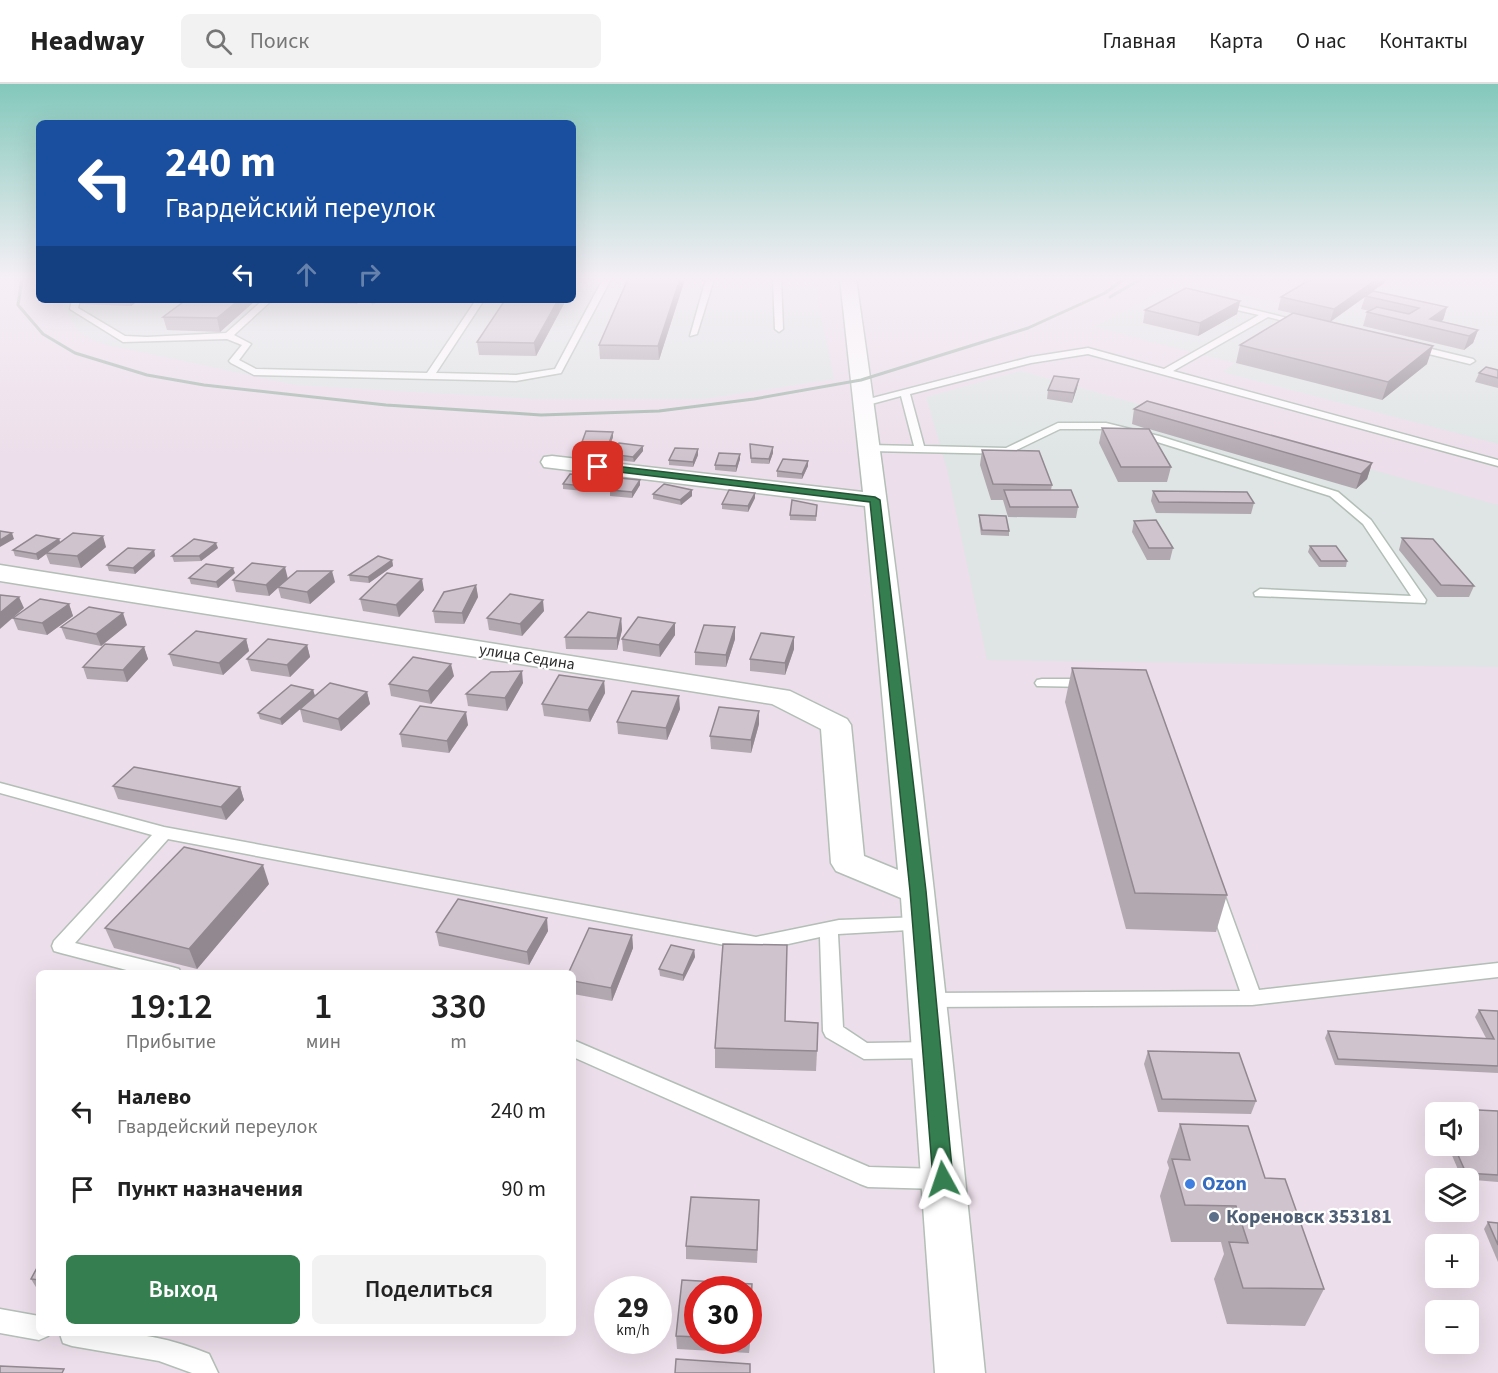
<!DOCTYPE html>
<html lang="ru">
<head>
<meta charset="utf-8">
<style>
  body { margin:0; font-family:"Source Sans 3",sans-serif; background:#f2f2f2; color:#222; height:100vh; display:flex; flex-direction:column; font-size:22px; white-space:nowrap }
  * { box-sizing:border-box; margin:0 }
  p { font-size:20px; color:#767676 }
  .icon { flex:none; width:33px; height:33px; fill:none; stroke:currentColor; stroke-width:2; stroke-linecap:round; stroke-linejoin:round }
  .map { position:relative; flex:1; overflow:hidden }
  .details { position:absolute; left:36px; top:886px; width:540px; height:366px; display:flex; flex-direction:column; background:#fff; border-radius:9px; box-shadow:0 6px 24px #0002 }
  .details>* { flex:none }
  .hud { position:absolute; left:36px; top:36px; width:540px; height:183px; border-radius:9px; box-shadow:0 6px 24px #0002; background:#1a4fa0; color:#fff; overflow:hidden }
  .controls { position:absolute; left:1425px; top:1018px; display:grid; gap:12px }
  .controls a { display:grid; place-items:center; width:54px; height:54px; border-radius:9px; background:#fff; box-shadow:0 6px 24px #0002; font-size:30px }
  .speed { position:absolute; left:594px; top:1192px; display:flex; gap:12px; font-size:30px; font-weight:700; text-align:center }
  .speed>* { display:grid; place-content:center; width:78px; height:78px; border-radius:50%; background:#fff; box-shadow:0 6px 24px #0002; line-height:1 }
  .speed small { font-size:15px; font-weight:400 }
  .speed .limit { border:9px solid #d22; background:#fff; color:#111 }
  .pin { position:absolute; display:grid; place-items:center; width:51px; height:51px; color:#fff; margin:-26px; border-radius:12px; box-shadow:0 3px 9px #0006 }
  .me { position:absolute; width:66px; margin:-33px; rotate:355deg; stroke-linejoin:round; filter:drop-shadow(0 0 4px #0008) }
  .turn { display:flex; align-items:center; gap:21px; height:126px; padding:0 30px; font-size:27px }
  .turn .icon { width:78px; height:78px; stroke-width:2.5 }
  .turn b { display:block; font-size:42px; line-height:51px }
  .lanes { display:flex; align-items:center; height:57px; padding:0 30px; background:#0003; justify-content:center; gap:30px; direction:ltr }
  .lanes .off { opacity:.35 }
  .eta { display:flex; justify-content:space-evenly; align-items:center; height:102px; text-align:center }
  .eta b { font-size:36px; font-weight:600; line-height:42px }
  .primary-button { display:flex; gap:12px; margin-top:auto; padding:12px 30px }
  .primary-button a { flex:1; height:69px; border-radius:9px; background:#347e4f; color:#fff; font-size:24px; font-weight:600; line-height:69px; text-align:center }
  .primary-button a+a { background:#f2f2f2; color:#222 }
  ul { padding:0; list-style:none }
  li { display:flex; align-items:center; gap:18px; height:78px; padding:0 30px }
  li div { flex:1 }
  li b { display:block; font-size:22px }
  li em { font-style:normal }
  header { display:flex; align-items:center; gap:36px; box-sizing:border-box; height:84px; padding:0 30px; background:#fff; border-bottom:2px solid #e0e0e0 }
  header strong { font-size:28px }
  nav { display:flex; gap:33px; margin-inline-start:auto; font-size:21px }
  .search { width:420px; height:54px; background:#f2f2f2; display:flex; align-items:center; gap:15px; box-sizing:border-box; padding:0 21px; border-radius:9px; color:#767676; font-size:22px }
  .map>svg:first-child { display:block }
  .industrial { fill:#dee5e4 }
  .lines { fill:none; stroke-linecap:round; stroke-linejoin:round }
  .service-casing { stroke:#b2beb6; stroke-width:3 }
  .minor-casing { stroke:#b2beb6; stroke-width:3 }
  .service { fill:#fff; fill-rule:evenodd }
  .minor { fill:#fff; fill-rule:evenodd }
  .rail { stroke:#a1b4a9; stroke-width:3 }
  .wall { fill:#b2a8b0; fill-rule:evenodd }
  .shaded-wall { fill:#918890 }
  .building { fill:#cfc3cd; stroke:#918890; stroke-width:1.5 }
  .route { fill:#347e4f; stroke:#225233; stroke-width:1.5 }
  .shop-dot { fill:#3f7fe0; stroke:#fff; stroke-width:2 }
  .service-dot { fill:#5c6f8a; stroke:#fff; stroke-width:2 }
  .labels { text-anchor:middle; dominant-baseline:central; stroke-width:4.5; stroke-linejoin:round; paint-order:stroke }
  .street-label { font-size:16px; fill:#2b2b2b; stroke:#fff }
  .near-shop-label { font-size:20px; font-weight:bold; fill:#366cbe; stroke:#fff; text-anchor:start }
  .near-service-label { font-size:20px; font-weight:bold; fill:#4e5e75; stroke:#fff; text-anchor:start }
</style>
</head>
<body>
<header>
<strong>Headway</strong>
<div class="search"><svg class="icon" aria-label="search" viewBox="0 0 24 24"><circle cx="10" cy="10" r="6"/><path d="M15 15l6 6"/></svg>Поиск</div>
<nav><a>Главная</a><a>Карта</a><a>О нас</a><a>Контакты</a></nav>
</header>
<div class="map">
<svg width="1498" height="1289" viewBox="0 0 1498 1289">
  <rect width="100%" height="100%" fill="#ecdeea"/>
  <g class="industrial">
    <polygon points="573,195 814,195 834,295 705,315 537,315 296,301 103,260 83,252 78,247 64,226 62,216 573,216"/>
    <polygon points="1327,195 1498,195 1498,360 1222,288 1235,279 1093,243 1181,196 1286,220"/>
    <polygon points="1021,287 1498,421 1498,583 987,576 947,385 926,313"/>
  </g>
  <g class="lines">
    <defs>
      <g id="service">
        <polygon points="603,195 611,195 561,289 516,297 254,291 231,279 229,277 242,261 227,255 123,258 70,225 72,216 80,216 78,224 125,252 147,253 226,249 263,216 272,216 234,251 251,260 239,276 256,285 427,289 476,216 484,216 436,289 516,291 555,285"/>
        <polygon points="706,195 714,195 697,250 690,252"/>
        <polygon points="773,195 781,195 783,245 779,248 775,245"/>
        <polygon points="370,216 378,216 373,219"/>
        <polygon points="1218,217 1307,239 1303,242 1268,233 1173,287 1498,376 1498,382 1088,270 1031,279 910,310 924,362 1006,364 1058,339 1106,339 1159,352 1338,408 1371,436 1426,516 1425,519 1255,512 1254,509 1260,505 1411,512 1363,440 1330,412 1151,356 1106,345 1060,345 1008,370 870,367 865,364 870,361 914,362 901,312 864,322 859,319 861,317 1031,273 1088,264 1164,285 1259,231 1215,221 1215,217"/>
        <polygon points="1411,260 1473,275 1475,277 1470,280 1408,265 1408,261"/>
        <polygon points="1042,595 1088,595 1095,599 1088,603 1037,602 1035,599 1037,596"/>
        <polygon points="0,699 164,743 756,853 839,836 921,833 927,835 930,840 927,845 838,850 843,943 867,959 932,958 939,960 942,966 939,972 932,974 864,975 826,953 823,947 820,853 756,867 168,755 75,859 172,883 179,885 181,890 142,890 61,869 54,867 52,862 54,857 152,751 0,709"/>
        <polygon points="1215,804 1221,806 1224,810 1259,906 1498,879 1498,893 1252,921 927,923 920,921 917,916 920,911 927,909 1240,907 1206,810 1209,806"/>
        <polygon points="573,956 869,1083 939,1085 947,1088 950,1095 947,1102 939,1105 868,1103 860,1100 573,973"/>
        <polygon points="0,1225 39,1232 39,1250 49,1250 48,1252 39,1256 0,1249"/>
        <path d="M60,1250C111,1244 161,1250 209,1270L218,1289H192L159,1277L72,1262L63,1259Z"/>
      </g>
      <path id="minor" d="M840,195H856C909,559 948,924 985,1289H935L901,814L836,787L831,779L821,645L772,620L0,497V481L790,607L847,635L851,641L864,772L898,786L865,422L552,384L544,383L541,378L544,373L552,372L863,408Z"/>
    </defs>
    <use href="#service" class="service-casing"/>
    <use href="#minor" class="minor-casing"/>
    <use href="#service" class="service"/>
    <use href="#minor" class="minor"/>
    <g class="rail">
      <polyline points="22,195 18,221 43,250 75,269 147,291 204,301 386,321 541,331 659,327 754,315 861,296 1028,244 1105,209 1124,195"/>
      <polyline points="1110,213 1141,195"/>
    </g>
  </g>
  <g class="wall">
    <polygon points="685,195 659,276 600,275 599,261"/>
    <polygon points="1384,199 1373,207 1447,223 1443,236 1441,237 1478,246 1473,259 1464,266 1363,242 1367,228 1370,227 1361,225 1365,213 1330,238 1278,226 1281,213"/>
    <polygon points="78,216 139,216 131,222 80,220"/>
    <polygon points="186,216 256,216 220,248 167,246 163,233"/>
    <polygon points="308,216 361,216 357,220 308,219"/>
    <polygon points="409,216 448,216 445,219 410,218"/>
    <polygon points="505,216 566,216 536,272 479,271 477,258"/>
    <polygon points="1240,217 1237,230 1198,252 1143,239 1145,226"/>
    <polygon points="1240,261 1427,280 1382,316 1236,279"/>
    <polygon points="1498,286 1498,304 1475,298 1479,289"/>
    <polygon points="1077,304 1072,319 1047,315 1048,306"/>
    <polygon points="1134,325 1372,379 1367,395 1356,405 1149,345 1171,383 1167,398 1118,398 1099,359 1102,344 1147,345 1132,340"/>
    <polygon points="613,348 613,353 609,364 582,363 582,358"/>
    <polygon points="750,360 773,369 769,380 751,379"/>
    <polygon points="698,365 698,371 693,383 669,381 669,376"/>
    <polygon points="982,366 1052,401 1051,406 1078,423 1076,434 1008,433 1003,416 991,416 980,381"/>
    <polygon points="643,367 634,378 610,375 610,370"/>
    <polygon points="740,370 740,375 736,388 715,386 715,381"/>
    <polygon points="808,382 802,395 777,393 777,387"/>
    <polygon points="601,393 602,398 594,408 563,405 563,400"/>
    <polygon points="640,396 640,401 632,414 610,412 610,406"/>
    <polygon points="692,406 692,412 681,421 653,415 653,410"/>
    <polygon points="1153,407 1254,419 1251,430 1156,429 1151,417"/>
    <polygon points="755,414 748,428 722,425 722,420"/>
    <polygon points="817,421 816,437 790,436 790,431"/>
    <polygon points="979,431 1009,447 1009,452 981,451 979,437"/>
    <polygon points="1134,437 1173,464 1170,476 1147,476 1132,448"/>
    <polygon points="1402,454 1474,502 1469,513 1437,513 1399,466"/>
    <polygon points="59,455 60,458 106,463 81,484 50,480 46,470 38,476 15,472 13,466"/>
    <polygon points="1310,462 1347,477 1346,483 1319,483 1308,468"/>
    <polygon points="218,464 201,477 174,478 172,472"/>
    <polygon points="154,466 155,472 135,490 109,487 107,481"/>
    <polygon points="392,476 393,482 369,499 350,497 349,491"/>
    <polygon points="235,489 218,504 191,500 189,494"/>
    <polygon points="288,495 335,498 310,520 281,514 278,503 269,512 236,508 233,496"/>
    <polygon points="476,501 478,513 464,540 435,539 433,527"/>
    <polygon points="424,506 399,533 363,527 360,515"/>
    <polygon points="69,520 73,532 47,551 18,546 13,534"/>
    <polygon points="544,527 522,552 489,546 487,534"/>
    <polygon points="621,534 622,546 617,566 566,565 565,553"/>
    <polygon points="675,539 675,551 660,573 623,567 622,555"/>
    <polygon points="127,541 101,562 66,555 61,543"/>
    <polygon points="735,543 735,555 726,583 695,581 695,568"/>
    <polygon points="794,553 794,565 785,591 750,587 750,575"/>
    <polygon points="246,555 249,567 223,591 173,582 169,570"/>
    <polygon points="307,561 310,573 290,593 251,587 247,575"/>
    <polygon points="144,563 148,575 127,598 87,595 83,583"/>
    <polygon points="1072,584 1227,811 1216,848 1126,845 1065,618"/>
    <polygon points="454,592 431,620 391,612 389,600"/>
    <polygon points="604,597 605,609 590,638 544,632 542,620"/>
    <polygon points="523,599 507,627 468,622 466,610"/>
    <polygon points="313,606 315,612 367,608 370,620 341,647 303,638 300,625 282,641 260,635 258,629"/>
    <polygon points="680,625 667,656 618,650 617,638"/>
    <polygon points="759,640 751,669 711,665 710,652"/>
    <polygon points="468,641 449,669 402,663 400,650"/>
    <polygon points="113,702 240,703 244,716 226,736 118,715"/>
    <polygon points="269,800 197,885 114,864 105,844"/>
    <polygon points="548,847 529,881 439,862 436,848"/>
    <polygon points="632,851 633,864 612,917 573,910 573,890"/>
    <polygon points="694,866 695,873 683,897 660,892 659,885"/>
    <polygon points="1479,926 1498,927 1498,989 1335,981 1325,954 1328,947 1486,954 1475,933"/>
    <polygon points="785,937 817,967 816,987 715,984 715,964"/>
    <polygon points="1148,967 1256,1017 1251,1030 1158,1028 1144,980"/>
    <polygon points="1438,1024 1498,1027 1498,1098 1462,1095 1448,1062 1468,1062 1468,1029 1436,1029 1436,1034 1434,1031"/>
    <polygon points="1180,1040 1265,1094 1324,1205 1305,1242 1227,1240 1214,1195 1224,1170 1221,1158 1171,1158 1160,1112 1169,1084 1167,1078"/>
    <polygon points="759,1130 757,1179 686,1175 686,1162"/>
    <polygon points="1488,1138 1498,1139 1498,1178 1484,1145"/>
    <polygon points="39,1180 39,1208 31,1195"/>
    <path d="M682,1196L752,1200L749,1269L677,1265L676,1252ZM698,1206H748V1257H698Z"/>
  </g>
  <g class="shaded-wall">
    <polygon points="573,195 578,195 573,204"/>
    <polygon points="680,195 685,195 659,276 658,262"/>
    <polygon points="1377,195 1385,195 1384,199 1330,238 1334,225"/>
    <polygon points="129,216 139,216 131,222"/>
    <polygon points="239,216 256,216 220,248 217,234"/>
    <polygon points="558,216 566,216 536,272 534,259"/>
    <polygon points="1240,217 1237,230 1198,252 1200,239"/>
    <polygon points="1447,223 1443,236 1432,244 1430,235"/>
    <polygon points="1478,246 1473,259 1464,266 1469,252"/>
    <polygon points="1433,262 1427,280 1382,316 1388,298"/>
    <polygon points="1079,295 1077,304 1072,319 1074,309"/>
    <polygon points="613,348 613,353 609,364 609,359"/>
    <polygon points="643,362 643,367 634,378 633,373"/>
    <polygon points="773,363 773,369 769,380 769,375"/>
    <polygon points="698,365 698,371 693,383 693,378"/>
    <polygon points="740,370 740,375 736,388 736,382"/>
    <polygon points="808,377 808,382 802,395 802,390"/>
    <polygon points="1372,379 1367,395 1356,405 1361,390"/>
    <polygon points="601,393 602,398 594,408 594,403"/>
    <polygon points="640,396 640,401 632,414 632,408"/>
    <polygon points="692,406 692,412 681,421 680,416"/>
    <polygon points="755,409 755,414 748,428 748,422"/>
    <polygon points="12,449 14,455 0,463 0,456"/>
    <polygon points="103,452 106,463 81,484 77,472"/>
    <polygon points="59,455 61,461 46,469 46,470 38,476 36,470"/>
    <polygon points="216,459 218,464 201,477 199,472"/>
    <polygon points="154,466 155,472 135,490 133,484"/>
    <polygon points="392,476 393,482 369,499 368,493"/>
    <polygon points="285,483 288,495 269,512 266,501"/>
    <polygon points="233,484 235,489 218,504 216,498"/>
    <polygon points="332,487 335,498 310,520 307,508"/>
    <polygon points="422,495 424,506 399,533 396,521"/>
    <polygon points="476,501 478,513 464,540 462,529"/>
    <polygon points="19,513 24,524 0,545 0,529"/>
    <polygon points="543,516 544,527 522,552 520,540"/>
    <polygon points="69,520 73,532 47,551 42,539"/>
    <polygon points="123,529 127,541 101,562 96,550"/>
    <polygon points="621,534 622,546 617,566 617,554"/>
    <polygon points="675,539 675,551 660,573 659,561"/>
    <polygon points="735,543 735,555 726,583 726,571"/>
    <polygon points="794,553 794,565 785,591 785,579"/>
    <polygon points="246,555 249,567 223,591 219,579"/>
    <polygon points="307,561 310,573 290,593 287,581"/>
    <polygon points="144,563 148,575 127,598 123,586"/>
    <polygon points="451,580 454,592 431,620 428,607"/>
    <polygon points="522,587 523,599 507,627 505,614"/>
    <polygon points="604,597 605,609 590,638 588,626"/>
    <polygon points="313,606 315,612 282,641 280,635"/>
    <polygon points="367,608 370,620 341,647 338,635"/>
    <polygon points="679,612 680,625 667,656 666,644"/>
    <polygon points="759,627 759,640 751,669 751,656"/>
    <polygon points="466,628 468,641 449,669 447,657"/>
    <polygon points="240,703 244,716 226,736 221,723"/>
    <polygon points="263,781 269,800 197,885 189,865"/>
    <polygon points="547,834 548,847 529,881 527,868"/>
    <polygon points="632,851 633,864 612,917 611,904"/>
    <polygon points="694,866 695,873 683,897 683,891"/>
    <polygon points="752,1200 752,1213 749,1269 749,1256"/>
  </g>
  <g class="building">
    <polygon points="628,195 680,195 658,262 599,261"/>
    <polygon points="1311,195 1377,195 1334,225 1281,213"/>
    <polygon points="1186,204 1240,217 1200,239 1145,226"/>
    <polygon points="1373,207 1447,223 1430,235 1478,246 1469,252 1367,228 1377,223 1409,230 1419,224 1365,212"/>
    <polygon points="186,216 239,216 217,234 163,233"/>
    <polygon points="505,216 558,216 534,259 477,258"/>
    <polygon points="1293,229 1433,262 1388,298 1240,261"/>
    <polygon points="1486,283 1498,286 1498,294 1479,289"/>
    <polygon points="1054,292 1079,295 1074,309 1048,306"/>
    <polygon points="1147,317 1372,379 1361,390 1134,325"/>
    <polygon points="1102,344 1149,345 1171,383 1121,383"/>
    <polygon points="586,347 613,348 609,359 582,358"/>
    <polygon points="619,359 643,362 633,373 610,370"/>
    <polygon points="750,360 773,363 769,375 751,374"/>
    <polygon points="675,364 698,365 693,378 669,376"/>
    <polygon points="982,366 1039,367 1052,401 993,400"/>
    <polygon points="719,369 740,370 736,382 715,381"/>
    <polygon points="783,375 808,377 802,390 777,387"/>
    <polygon points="570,390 601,393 594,403 563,400"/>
    <polygon points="619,394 640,396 632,408 610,406"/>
    <polygon points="664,400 692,406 680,416 653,410"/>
    <polygon points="729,406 755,409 748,422 722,420"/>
    <polygon points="1004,406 1071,406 1078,423 1010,423"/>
    <polygon points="1153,407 1247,408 1254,419 1159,418"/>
    <polygon points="792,416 817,421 816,432 790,431"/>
    <polygon points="979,431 1006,432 1009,447 982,446"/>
    <polygon points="1156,436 1173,464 1149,464 1134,437"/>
    <polygon points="0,447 12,449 0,456"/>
    <polygon points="73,449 103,452 77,472 46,469"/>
    <polygon points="36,451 59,455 36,470 13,466"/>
    <polygon points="1402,454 1433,455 1474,502 1441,501"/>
    <polygon points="194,455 216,459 199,472 172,472"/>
    <polygon points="1310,462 1336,462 1347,477 1321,477"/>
    <polygon points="128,464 154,466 133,484 107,481"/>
    <polygon points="378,472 392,476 368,493 349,491"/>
    <polygon points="252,479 285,483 266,501 233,496"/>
    <polygon points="206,480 233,484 216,498 189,494"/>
    <polygon points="297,487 332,487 307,508 278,503"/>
    <polygon points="387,489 422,495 396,521 360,515"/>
    <polygon points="476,501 462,529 433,527 444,508"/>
    <polygon points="510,510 543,516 520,540 487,534"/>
    <polygon points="0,511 19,513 0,529"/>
    <polygon points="40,515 69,520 42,539 13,534"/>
    <polygon points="89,523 123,529 96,550 61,543"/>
    <polygon points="588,528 621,534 617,554 565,553"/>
    <polygon points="638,533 675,539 659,561 622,555"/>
    <polygon points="704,541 735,543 726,571 695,568"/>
    <polygon points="196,547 246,555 219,579 169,570"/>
    <polygon points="761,549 794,553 785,579 750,575"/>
    <polygon points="268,555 307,561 287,581 247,575"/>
    <polygon points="105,560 144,563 123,586 83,583"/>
    <polygon points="413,573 451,580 428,607 389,600"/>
    <polygon points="1072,584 1146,586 1227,811 1135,809"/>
    <polygon points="522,587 505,614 466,610 491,588"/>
    <polygon points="559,591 604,597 588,626 542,620"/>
    <polygon points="330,599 367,608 338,635 300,625"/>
    <polygon points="291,601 313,606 280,635 258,629"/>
    <polygon points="632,607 679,612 666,644 617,638"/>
    <polygon points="420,622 466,628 447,657 400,650"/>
    <polygon points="719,623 759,627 751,656 710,652"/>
    <polygon points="134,683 240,703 221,723 113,702"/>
    <polygon points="184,763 263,781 189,865 105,844"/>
    <polygon points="458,815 547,834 527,868 436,848"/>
    <polygon points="589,844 632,851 611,904 573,897 573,890 568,890"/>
    <polygon points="723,860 787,861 785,937 818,939 817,967 715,964"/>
    <polygon points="671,861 694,866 683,891 659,885"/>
    <polygon points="1479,926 1498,927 1498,982 1338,975 1328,947 1494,955"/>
    <polygon points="1148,967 1239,969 1256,1017 1162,1015"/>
    <polygon points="1438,1024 1498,1027 1498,1091 1466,1089 1454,1062 1468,1062 1468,1029 1440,1029"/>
    <polygon points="1180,1040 1248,1042 1265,1094 1285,1095 1324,1205 1243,1204 1229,1158 1248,1159 1236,1122 1185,1121 1172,1075 1190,1076"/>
    <polygon points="691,1113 759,1116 757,1166 686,1162"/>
    <polygon points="1488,1138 1498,1139 1498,1161"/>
    <polygon points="39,1180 39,1196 31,1195"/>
    <polygon points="682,1196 752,1200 749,1256 748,1206 698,1206 698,1253 676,1252"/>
    <polygon points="676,1275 750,1280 750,1289 675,1289"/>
    <polygon points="0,1282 64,1285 62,1289 0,1289"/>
  </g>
  <linearGradient id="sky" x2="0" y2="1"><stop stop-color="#83c8bb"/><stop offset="0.52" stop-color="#f6f0f6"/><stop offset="1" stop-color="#f6f0f6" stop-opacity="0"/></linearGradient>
  <rect width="1498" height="375" fill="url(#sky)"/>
  <polygon class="route" points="598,380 875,413 880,416 926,807 953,1095 950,1101 943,1104 935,1101 933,1095 910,807 870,418 594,385 593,383"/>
  <circle class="shop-dot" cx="1190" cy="1100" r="6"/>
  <circle class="service-dot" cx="1214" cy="1133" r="6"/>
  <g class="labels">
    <g class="street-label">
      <text transform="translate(527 573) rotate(9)">улица Седина</text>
    </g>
    <g class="near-shop-label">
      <text x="1202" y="1100">Ozon</text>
    </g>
    <g class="near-service-label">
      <text x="1226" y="1133">Кореновск 353181</text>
    </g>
  </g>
</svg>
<div class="controls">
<a><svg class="icon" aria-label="sound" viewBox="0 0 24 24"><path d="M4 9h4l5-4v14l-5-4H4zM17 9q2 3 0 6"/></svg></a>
<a><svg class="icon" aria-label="layers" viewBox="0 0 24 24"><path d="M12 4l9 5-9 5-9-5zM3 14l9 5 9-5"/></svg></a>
<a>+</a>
<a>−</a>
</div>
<div class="speed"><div>29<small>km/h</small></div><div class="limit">30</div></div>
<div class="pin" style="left:598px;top:383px;background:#d93025"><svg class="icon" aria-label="arrive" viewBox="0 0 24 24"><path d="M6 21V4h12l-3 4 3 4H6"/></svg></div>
<svg class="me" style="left:943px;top:1095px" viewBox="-20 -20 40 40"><path d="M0-17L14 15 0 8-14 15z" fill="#347e4f" stroke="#fff" stroke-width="4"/></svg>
<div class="hud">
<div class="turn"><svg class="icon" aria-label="left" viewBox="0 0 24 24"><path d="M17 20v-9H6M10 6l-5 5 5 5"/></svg><div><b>240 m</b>Гвардейский переулок</div></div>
<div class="lanes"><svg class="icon" aria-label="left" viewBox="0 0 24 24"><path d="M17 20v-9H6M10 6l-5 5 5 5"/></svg><svg class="icon off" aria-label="ahead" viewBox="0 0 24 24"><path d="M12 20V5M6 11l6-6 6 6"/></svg><svg class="icon off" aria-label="right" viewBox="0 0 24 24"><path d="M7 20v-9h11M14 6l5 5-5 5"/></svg></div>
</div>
<section class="details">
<div class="eta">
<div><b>19:12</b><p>Прибытие</p></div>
<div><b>1</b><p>мин</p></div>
<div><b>330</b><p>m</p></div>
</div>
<ul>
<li><svg class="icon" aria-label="left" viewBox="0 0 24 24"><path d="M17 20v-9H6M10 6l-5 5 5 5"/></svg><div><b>Налево</b><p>Гвардейский переулок</p></div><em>240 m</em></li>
<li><svg class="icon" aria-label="arrive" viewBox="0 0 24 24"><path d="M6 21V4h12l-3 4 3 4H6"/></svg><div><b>Пункт назначения</b></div><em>90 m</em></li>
</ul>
<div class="primary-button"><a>Выход</a><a>Поделиться</a></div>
</section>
</div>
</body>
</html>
